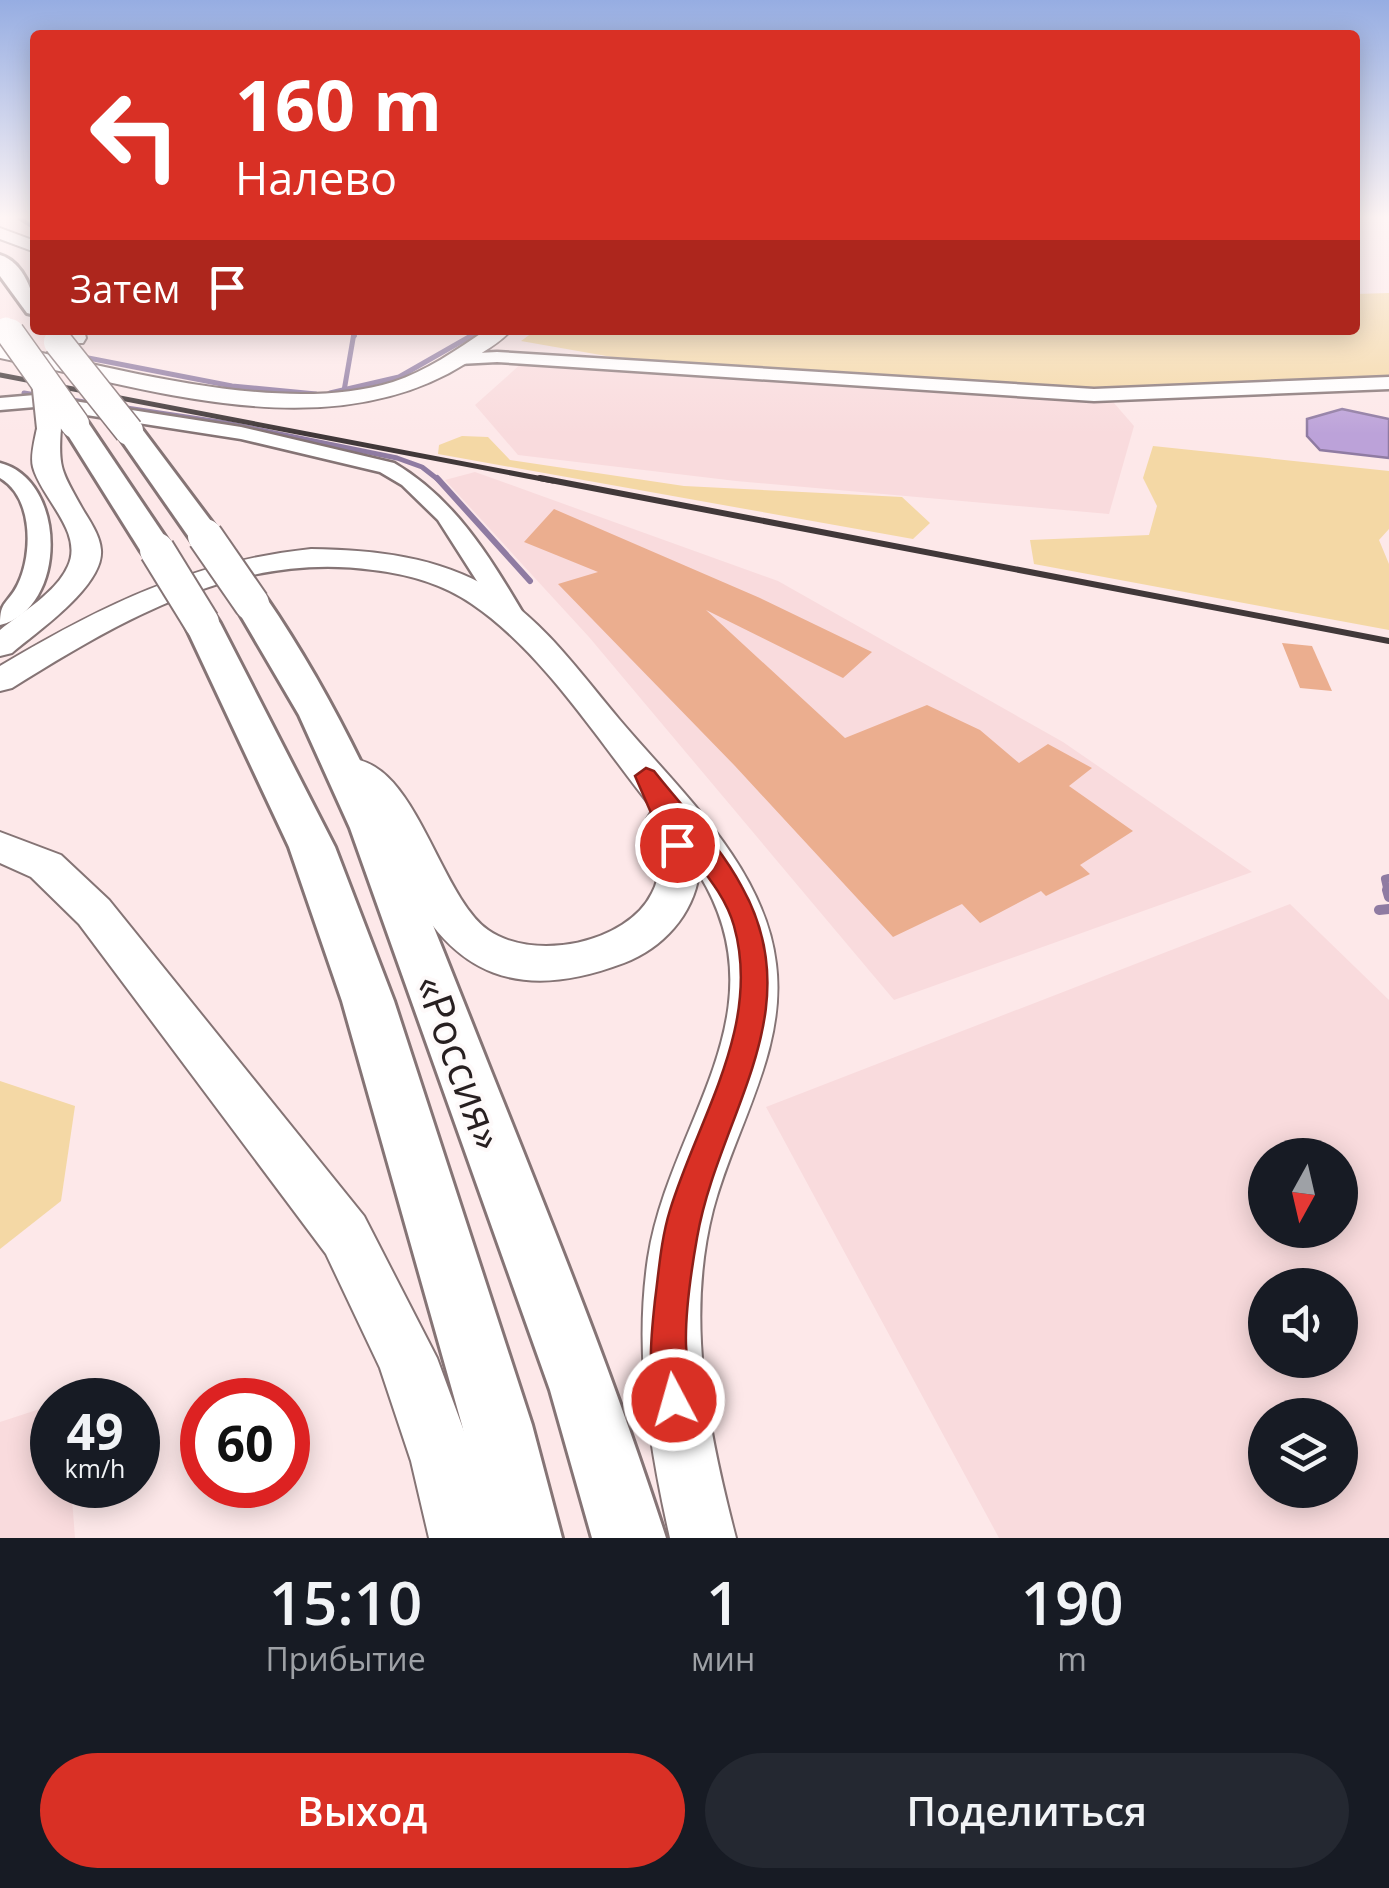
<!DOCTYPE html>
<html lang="ru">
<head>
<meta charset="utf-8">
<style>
  body { margin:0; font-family:"Open Sans",sans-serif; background:#242831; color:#f1f3f6; height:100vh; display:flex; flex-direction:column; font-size:38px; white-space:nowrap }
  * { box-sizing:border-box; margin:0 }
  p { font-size:32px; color:#9ea1a6 }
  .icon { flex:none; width:55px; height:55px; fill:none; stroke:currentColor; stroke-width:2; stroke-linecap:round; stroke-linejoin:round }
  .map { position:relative; height:1538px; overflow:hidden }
  .details { display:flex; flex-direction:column; background:#171b24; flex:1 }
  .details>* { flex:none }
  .top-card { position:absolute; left:30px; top:30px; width:1330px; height:305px; border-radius:10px; box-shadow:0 5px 25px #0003; background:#d93025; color:#fff; overflow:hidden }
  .needle { width:65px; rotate:188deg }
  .buttons { position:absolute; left:1248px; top:1138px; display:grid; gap:20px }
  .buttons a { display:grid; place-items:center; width:110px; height:110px; border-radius:50%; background:#171b24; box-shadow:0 5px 25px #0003; font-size:50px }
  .speed { position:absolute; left:30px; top:1378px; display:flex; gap:20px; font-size:50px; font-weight:700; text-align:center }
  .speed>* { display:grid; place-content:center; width:130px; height:130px; border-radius:50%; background:#171b24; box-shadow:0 5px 25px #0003; line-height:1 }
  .speed small { font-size:25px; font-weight:400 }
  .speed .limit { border:15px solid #d22; background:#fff; color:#111 }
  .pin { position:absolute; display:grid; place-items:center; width:85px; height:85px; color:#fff; margin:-42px; border:5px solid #fff; border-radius:50%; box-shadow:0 2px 10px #0007 }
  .me { position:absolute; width:110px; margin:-55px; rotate:354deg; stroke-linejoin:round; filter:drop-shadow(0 0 8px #0008) }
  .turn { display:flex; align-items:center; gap:35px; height:210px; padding:0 40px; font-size:45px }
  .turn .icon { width:130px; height:130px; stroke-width:2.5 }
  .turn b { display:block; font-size:70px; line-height:85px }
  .then { display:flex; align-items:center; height:95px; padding:0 40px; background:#0003; gap:20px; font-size:38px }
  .eta { display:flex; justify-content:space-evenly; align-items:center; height:170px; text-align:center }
  .eta b { font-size:60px; font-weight:600; line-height:70px }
  .button { display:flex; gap:20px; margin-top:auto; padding:20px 40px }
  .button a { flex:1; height:115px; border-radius:60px; background:#d93025; color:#fff; font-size:40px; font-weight:600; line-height:115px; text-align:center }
  .button a+a { background:#242831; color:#f1f3f6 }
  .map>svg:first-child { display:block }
  .built { fill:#f9dbdd; fill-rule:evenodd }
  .green { fill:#f4d8a5 }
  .water { fill:#bca2d9; stroke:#8f7ba2; stroke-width:2.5 }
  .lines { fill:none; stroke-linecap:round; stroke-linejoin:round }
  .stream-far4 { stroke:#8f7ba2; stroke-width:4 }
  .stream-far3 { stroke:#8f7ba2; stroke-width:5 }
  .stream-far2 { stroke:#8f7ba2; stroke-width:6 }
  .stream-far1 { stroke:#8f7ba2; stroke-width:8 }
  .stream { stroke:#8f7ba2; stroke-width:10 }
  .building { fill:#ebae8f }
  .minor-casing { stroke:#857475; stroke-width:5 }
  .major-casing { stroke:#857475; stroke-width:4 }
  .highway-casing { stroke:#857475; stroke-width:6 }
  .minor { fill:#fff; fill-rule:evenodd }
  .major { fill:#fff; fill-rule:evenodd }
  .highway { fill:#fff; fill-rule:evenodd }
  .rail-far1 { stroke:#413839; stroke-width:5 }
  .rail { stroke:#413839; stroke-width:6 }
  .major-bridge-casing { stroke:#857475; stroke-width:28; stroke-linecap:butt }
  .highway-bridge-far2-casing { stroke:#857475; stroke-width:24; stroke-linecap:butt }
  .highway-bridge-far1-casing { stroke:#857475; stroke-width:31; stroke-linecap:butt }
  .highway-bridge-casing { stroke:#857475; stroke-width:38; stroke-linecap:butt }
  .major-bridge { stroke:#fff; stroke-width:24 }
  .highway-bridge-far2 { stroke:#fff; stroke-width:21 }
  .highway-bridge-far1 { stroke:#fff; stroke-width:28 }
  .highway-bridge { stroke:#fff; stroke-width:34 }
  .route { fill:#d93025; stroke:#8d1f18; stroke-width:2.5 }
  .labels { text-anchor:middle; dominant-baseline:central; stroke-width:8; stroke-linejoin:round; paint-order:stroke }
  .near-street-label { font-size:42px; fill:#271f20; stroke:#fefafa }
</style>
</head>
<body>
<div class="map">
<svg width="1389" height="1538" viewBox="0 0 1389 1538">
  <rect width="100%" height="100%" fill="#fde8e9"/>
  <g class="built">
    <polygon points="523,362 1114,403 1134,426 1109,514 736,481 518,455 475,405"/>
    <polygon points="475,472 778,581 1063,742 1252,872 894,1000 589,637 445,480"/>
    <path d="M1290,904L1389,1000V1538H999L766,1107ZM1265,1155H1340V1230H1265ZM1265,1285H1340V1360H1265ZM1265,1415H1340V1490H1265Z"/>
    <polygon points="52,1405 52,1485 71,1485 75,1538 0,1538 0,1422"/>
  </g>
  <g class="green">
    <polygon points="1389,293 1389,379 1106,391 612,357 521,341 536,330 1355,330 1355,294"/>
    <polygon points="462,436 488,437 510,460 684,486 902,497 930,523 913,539 438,454 439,445"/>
    <polygon points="1153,446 1389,471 1389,529 1379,540 1389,564 1389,630 1034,564 1030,540 1149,535 1157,506 1143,478"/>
    <polygon points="0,1081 75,1106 61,1201 0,1249"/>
  </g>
  <polygon class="water" points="1342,409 1389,419 1389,458 1320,450 1307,436 1307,419"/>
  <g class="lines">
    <g class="stream-far4">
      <polyline points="19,218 35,228"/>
      <polyline points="353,330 355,336"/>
      <polyline points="471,336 481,330"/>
    </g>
    <g class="stream-far3">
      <polyline points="78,356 232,386 316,394"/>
      <polyline points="344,391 354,333"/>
      <polyline points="24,393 42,396"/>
      <polyline points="330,393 399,377 476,333"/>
      <polyline points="66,399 96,404"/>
      <polyline points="120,407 226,423 397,458 422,467 440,481"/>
    </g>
    <polyline class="stream-far2" points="437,478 530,581"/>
    <polyline class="stream-far1" points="1388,892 1385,879 1389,878"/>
    <g class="stream">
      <polyline points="1387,890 1389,897"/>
      <polyline points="1379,910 1389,909"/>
    </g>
  </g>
  <g class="building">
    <polygon points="554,509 760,598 872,652 843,678 706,610 845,738 927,705 980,730 1019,763 1048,744 1092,768 1069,786 1133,831 1080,865 1090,874 1046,896 1041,891 980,923 962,904 893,937 735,766 558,584 598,572 524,542"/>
    <polygon points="1282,643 1312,646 1332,691 1300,688"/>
  </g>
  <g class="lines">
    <defs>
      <g id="minor">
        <polygon points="497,352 1094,389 1389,377 1389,389 1094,401 497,362 459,364 450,359 459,354"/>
        <path d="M35,395L241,427L394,463C458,501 492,561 529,623L516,631L507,628L438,520L402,485L380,472L241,439L35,407L0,410V398Z"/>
        <path d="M0,463C67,480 68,608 0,625C0,599 8,605 18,584C33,553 33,497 0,478Z"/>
      </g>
      <g id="major">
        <polygon points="0,228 35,241 35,252 0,239"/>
        <polygon points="62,330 84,330 86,338 83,343 67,343"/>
        <path d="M486,330H511C500,343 482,352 468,362C329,451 148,388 0,358V344C114,367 280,417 393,382C426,371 457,350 486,330Z"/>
        <path d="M49,421L61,428C58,469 62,472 82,508C89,520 100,535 101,550C104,586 37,632 12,653L0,656V630C22,612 56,593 68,566C84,532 41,498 33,467C30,456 35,439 37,428Z"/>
        <path d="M311,549C373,550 438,556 493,590C544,621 581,674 619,719C678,789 765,867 776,964C787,1051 734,1129 713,1210C685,1320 708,1430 736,1538H670C649,1445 634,1353 648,1258C669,1122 785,1014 699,874C693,915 663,948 624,963C521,1002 452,978 404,878C394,858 389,834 378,814C367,794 339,790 327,770L333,761C412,739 435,892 488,930C533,962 627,944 652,893C665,869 657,842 647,819L653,809C600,743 543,652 472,604C443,584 408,574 373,570C238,551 121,620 12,688L0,691V666C103,605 190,562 311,549Z"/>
        <polygon points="0,832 61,855 109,900 364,1216 437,1358 475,1461 495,1538 429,1538 411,1461 380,1368 326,1254 79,924 31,877 0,863"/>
      </g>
      <g id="highway">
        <path d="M0,255C23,262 35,293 35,315L27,313L0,276Z"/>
        <polygon points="75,416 85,418 174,550 169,557 145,557 140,550 61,424"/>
        <polygon points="129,423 139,425 217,529 221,536 217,543 193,543 115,431 119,425"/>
        <path d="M252,593L265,596C364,740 423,900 487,1061C550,1219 614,1376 666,1538H592L550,1390L350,828L299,715L234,604L239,596Z"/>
        <polygon points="202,612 215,615 220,623 335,847 394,1001 532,1425 562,1538 488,1538 462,1425 342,1001 289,847 184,623 189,615"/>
      </g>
    </defs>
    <use href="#minor" class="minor-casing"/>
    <use href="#major" class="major-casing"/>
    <use href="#highway" class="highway-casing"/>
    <use href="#minor" class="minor"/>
    <use href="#major" class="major"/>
    <use href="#highway" class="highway"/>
    <polyline class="rail-far1" points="0,375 553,481"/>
    <polyline class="rail" points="540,478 1389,641"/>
    <defs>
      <polyline id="major-bridge" points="44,380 49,428"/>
      <polyline id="highway-bridge-far2" points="6,328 11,336"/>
      <g id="highway-bridge-far1">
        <polyline points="10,333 75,424"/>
        <polyline points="58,342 129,431"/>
      </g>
      <g id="highway-bridge">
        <polyline points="205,536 252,604"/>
        <polyline points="157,550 202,623"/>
      </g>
    </defs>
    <use href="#major-bridge" class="major-bridge-casing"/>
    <use href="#highway-bridge-far2" class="highway-bridge-far2-casing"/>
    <use href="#highway-bridge-far1" class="highway-bridge-far1-casing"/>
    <use href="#highway-bridge" class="highway-bridge-casing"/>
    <use href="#major-bridge" class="major-bridge"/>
    <use href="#highway-bridge-far2" class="highway-bridge-far2"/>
    <use href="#highway-bridge-far1" class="highway-bridge-far1"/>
    <use href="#highway-bridge" class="highway-bridge"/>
  </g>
  <linearGradient id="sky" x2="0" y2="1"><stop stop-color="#96ade2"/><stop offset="0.5" stop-color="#fef5f5"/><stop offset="1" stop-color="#fef5f5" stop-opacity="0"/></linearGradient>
  <rect width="1389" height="434" fill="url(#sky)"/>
  <path class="route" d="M646,768L654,771C683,808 720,845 742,887C812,1012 718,1116 697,1238C691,1272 685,1311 686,1345C687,1368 696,1391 687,1413L674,1418L661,1413C646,1378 651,1337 655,1300C659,1270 661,1239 670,1210C698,1118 762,1026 734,926C726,897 705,873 687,849L677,854L665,845L635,776Z"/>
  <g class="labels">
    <g class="near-street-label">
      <text transform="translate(461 1062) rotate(70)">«Россия»</text>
    </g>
  </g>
</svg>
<div class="buttons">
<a><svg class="needle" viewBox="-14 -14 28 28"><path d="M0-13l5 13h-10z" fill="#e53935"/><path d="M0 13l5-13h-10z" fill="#9ea1a6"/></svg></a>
<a><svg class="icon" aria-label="sound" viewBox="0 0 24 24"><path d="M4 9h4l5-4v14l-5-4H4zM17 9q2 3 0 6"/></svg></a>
<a><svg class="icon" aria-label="layers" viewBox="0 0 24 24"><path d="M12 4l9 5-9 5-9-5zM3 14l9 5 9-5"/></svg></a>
</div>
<div class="speed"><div>49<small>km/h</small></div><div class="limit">60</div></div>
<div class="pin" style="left:677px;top:845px;background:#d93025"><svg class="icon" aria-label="arrive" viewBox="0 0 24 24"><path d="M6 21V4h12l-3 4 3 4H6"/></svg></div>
<svg class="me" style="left:674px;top:1400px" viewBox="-20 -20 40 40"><circle r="17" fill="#d93025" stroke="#fff" stroke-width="3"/><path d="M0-11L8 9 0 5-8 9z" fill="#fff"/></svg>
<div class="top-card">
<div class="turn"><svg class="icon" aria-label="left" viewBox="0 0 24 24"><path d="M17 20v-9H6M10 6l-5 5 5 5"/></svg><div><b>160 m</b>Налево</div></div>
<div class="then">Затем<svg class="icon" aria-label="arrive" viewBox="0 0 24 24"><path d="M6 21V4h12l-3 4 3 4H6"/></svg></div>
</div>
</div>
<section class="details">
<div class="eta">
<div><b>15:10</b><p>Прибытие</p></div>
<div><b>1</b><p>мин</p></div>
<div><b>190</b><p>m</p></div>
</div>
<div class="button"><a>Выход</a><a>Поделиться</a></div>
</section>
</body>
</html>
